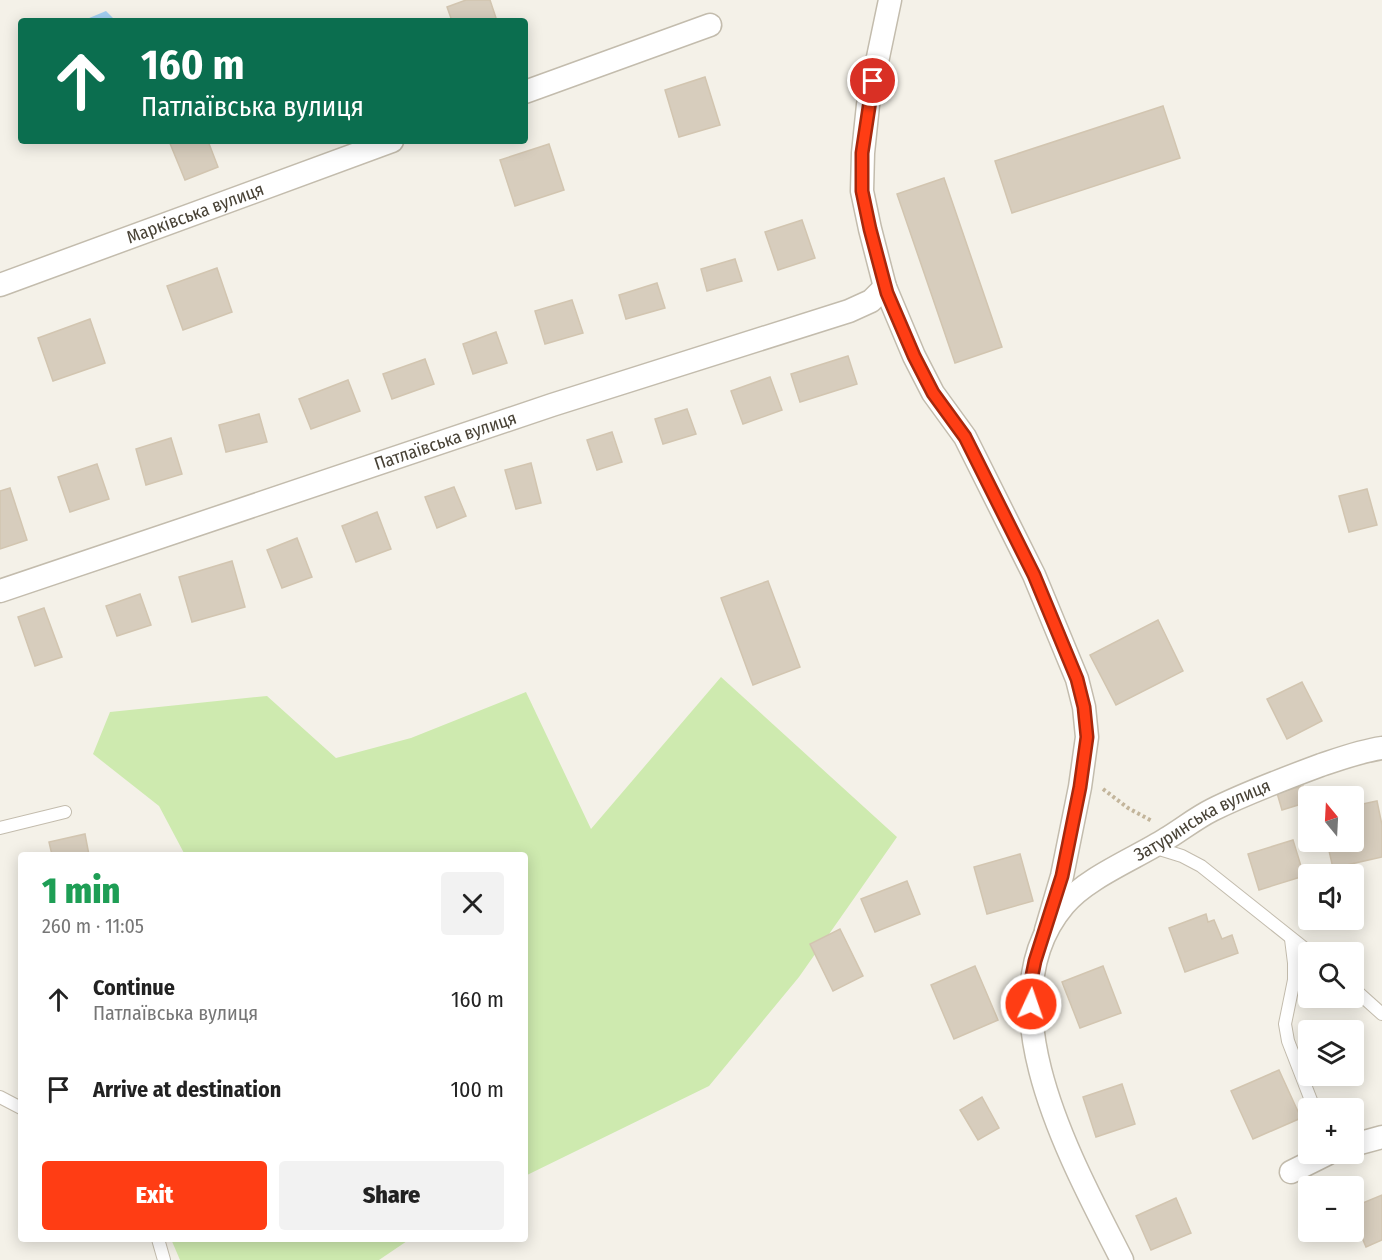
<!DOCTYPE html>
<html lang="en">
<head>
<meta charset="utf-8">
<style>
  body { margin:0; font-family:"Fira Sans Condensed",sans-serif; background:#f2f2f2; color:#222; height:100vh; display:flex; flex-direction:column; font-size:22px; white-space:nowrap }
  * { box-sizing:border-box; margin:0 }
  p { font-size:20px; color:#767676 }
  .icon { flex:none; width:33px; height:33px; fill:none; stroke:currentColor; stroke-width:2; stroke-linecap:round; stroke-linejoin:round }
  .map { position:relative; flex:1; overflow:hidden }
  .sheet { position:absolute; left:18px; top:852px; width:510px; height:390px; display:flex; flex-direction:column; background:#fff; border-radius:6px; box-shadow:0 3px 15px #0003 }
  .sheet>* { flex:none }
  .top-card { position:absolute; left:18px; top:18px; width:510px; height:126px; border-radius:6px; box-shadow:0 3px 15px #0003; background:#0b6e4f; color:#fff; overflow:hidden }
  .needle { width:39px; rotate:342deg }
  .fabs { position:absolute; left:1298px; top:786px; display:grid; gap:12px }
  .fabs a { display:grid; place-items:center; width:66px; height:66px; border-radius:6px; background:#fff; box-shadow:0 3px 15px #0003; font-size:30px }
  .pin { position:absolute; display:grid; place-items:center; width:51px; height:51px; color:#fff; margin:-26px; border:3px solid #fff; border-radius:50%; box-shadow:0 2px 6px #0007 }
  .me { position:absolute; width:66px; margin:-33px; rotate:3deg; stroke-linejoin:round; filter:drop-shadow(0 0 4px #0008) }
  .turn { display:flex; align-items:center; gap:21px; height:126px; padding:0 24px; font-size:27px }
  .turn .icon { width:78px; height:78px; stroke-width:2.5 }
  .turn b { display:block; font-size:42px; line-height:51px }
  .round { display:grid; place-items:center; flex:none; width:63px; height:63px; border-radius:6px; background:#f2f2f2 }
  .headline { display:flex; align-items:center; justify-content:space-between; height:102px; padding:0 24px }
  h1 { font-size:36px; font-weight:800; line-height:45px; color:#1e9e55 }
  .primary-button { display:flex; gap:12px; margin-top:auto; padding:12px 24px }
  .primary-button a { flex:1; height:69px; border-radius:6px; background:#ff3d14; color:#fff; font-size:24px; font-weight:800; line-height:69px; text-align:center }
  .primary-button a+a { background:#f2f2f2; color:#222 }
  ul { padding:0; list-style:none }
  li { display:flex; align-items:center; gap:18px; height:90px; padding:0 24px }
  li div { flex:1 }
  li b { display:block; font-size:22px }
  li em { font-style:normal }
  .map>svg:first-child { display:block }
  .green { fill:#ceeaaf }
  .water { fill:#a3d0f3 }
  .building { fill:#d7cdbd; stroke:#d2c5b0; stroke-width:1.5 }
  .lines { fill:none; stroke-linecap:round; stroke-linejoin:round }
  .service-casing { stroke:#c3bcad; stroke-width:14 }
  .minor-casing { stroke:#c3bcad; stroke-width:25 }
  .path { stroke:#c3b59b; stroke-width:4; stroke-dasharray:3 3; stroke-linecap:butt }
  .service { stroke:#fff; stroke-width:12 }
  .minor { stroke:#fff; stroke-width:22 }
  .route-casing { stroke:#a6280d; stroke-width:15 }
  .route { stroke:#ff3d14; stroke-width:10 }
  .labels { text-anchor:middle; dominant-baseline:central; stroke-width:4.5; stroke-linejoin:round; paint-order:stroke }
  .street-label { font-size:18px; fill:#484236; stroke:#fff }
</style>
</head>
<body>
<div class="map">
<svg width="1382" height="1260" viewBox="0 0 1382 1260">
  <rect width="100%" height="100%" fill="#f4f1e8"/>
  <g class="green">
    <polygon points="721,677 897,837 799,977 709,1086 525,1176 525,855 185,855 159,806 93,754 110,712 267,696 336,758 411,738 526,692 591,829"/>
    <polygon points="171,1239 410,1239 379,1260 180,1260"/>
  </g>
  <polygon class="water" points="106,11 116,21 82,21"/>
  <g class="building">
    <polygon points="466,0 490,0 497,21 452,21 447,7"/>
    <polygon points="705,77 720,125 679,137 665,90"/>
    <polygon points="1163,106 1180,158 1012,213 995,161"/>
    <polygon points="169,141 208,141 218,167 185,180"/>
    <polygon points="549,144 564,190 515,206 500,160"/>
    <polygon points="944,178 1002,347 955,363 897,194"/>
    <polygon points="802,220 815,258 778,270 765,232"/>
    <polygon points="735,259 742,281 707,291 701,269"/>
    <polygon points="217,268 232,312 183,330 167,286"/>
    <polygon points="657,283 665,308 626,319 619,295"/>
    <polygon points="572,300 583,333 545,344 535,311"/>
    <polygon points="90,319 105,363 53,381 38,338"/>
    <polygon points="496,332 507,363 473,374 463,344"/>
    <polygon points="848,356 857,384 800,402 791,374"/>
    <polygon points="425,359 434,384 392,399 383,374"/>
    <polygon points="770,377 782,410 743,424 731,391"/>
    <polygon points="348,380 360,411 311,429 299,399"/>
    <polygon points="687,409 696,434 663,444 655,419"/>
    <polygon points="259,414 267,442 226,452 219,425"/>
    <polygon points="612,432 622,462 597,470 587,440"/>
    <polygon points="171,438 182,474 146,485 136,449"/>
    <polygon points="531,463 541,503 516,509 505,470"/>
    <polygon points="97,464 109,499 70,512 58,477"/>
    <polygon points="454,487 466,516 437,528 425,497"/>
    <polygon points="10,488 27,540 0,549 0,491"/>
    <polygon points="1367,489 1377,525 1349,532 1339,496"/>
    <polygon points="377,512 391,549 356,562 342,526"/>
    <polygon points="297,538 312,577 282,588 267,550"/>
    <polygon points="232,561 245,607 192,622 179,577"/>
    <polygon points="768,581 800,667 753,685 721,598"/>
    <polygon points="140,594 151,625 117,636 106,606"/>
    <polygon points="44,608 62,657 35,666 18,617"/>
    <polygon points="1158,620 1183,671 1116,705 1090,655"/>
    <polygon points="1302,682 1322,721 1287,739 1267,699"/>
    <polygon points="1303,786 1308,802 1282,810 1277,793"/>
    <polygon points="1377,801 1382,825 1382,857 1333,868 1327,842 1353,842 1353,806"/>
    <polygon points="85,834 89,855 52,855 49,842"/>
    <polygon points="1293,840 1304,876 1259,890 1248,854"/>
    <polygon points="1020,854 1033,901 987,914 974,867"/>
    <polygon points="907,881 920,914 875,932 861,899"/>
    <polygon points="1206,914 1208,922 1214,920 1222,939 1232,935 1238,953 1185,972 1169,928"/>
    <polygon points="840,929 863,976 833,991 810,944"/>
    <polygon points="975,966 998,1020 954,1039 931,985"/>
    <polygon points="1103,966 1121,1013 1080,1028 1062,982"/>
    <polygon points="1279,1070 1301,1118 1253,1139 1231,1091"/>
    <polygon points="1122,1084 1135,1124 1096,1137 1083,1097"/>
    <polygon points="982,1097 999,1128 978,1140 960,1110"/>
    <polygon points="1382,1195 1382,1240 1366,1247 1353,1216 1353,1207"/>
    <polygon points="1176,1198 1191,1233 1151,1250 1136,1216"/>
  </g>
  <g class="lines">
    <defs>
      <g id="service">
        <polyline points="0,828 65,812"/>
        <polyline points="1153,847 1182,856 1201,866 1309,952"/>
        <polyline points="1291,939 1294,963 1294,980 1285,1024 1288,1041 1314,1108"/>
        <polyline points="1353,988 1382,1014"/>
        <polyline points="0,1097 21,1108"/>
        <polyline points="158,1239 164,1260"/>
      </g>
      <g id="minor">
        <polyline points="890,0 868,105 863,153 862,191 870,229 885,287 914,356 933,393 965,437 1034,575 1077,679 1084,707 1087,737 1080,787 1062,876 1046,930"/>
        <polyline points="525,92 710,25"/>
        <path id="s1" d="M0,285L392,141"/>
        <path id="s2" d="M0,591L552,405L849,311L871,301L885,287"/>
        <polyline points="1353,1145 1382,1137"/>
        <polyline points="1291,1172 1327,1154"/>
        <path id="s3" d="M1122,1260C1074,1165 981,1003 1064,905C1086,878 1136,858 1166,839C1181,830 1196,818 1212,810C1246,793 1286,778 1321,765C1342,758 1361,751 1382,748"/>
      </g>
    </defs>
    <use href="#service" class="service-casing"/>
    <use href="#minor" class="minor-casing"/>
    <polyline class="path" points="1103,789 1128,808 1152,821"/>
    <use href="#service" class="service"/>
    <use href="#minor" class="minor"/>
  </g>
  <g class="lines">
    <defs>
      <polyline id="route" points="873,81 862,153 862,191 870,229 887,293 914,356 933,393 965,437 1034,575 1077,679 1084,707 1087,737 1080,787 1062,876 1035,961 1030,985 1031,1004"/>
    </defs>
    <use href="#route" class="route-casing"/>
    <use href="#route" class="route"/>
  </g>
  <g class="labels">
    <g class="street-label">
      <text stroke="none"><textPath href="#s1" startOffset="208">Марківська вулиця</textPath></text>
      <text stroke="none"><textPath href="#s2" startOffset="470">Патлаївська вулиця</textPath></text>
      <text stroke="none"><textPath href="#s3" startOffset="544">Затуринська вулиця</textPath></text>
    </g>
  </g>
</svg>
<div class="fabs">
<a><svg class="needle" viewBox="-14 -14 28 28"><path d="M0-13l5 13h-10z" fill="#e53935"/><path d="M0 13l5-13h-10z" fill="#767676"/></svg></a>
<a><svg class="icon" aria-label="sound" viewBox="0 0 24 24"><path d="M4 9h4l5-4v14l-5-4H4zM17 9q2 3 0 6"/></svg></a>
<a><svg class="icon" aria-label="search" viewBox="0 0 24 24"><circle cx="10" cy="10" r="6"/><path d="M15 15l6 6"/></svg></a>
<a><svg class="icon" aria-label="layers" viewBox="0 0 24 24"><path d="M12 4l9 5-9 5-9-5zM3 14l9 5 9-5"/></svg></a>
<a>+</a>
<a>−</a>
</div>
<div class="pin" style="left:873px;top:81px;background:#d93025"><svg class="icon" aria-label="arrive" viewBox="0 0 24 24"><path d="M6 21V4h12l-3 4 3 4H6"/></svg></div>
<svg class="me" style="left:1031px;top:1004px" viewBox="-20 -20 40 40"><circle r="17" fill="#ff3d14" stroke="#fff" stroke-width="3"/><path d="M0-11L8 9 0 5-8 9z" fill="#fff"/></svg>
<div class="top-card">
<div class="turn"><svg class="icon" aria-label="ahead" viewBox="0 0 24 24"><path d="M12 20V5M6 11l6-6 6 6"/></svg><div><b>160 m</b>Патлаївська вулиця</div></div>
</div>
<section class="sheet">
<div class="headline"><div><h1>1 min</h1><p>260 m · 11:05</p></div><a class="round"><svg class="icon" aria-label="close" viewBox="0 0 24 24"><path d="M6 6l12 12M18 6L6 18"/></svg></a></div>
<ul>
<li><svg class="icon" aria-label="ahead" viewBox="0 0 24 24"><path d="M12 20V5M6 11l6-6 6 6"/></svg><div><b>Continue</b><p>Патлаївська вулиця</p></div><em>160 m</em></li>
<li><svg class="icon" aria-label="arrive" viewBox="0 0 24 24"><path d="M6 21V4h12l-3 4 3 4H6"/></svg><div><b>Arrive at destination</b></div><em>100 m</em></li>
</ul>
<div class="primary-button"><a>Exit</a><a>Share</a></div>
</section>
</div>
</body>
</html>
